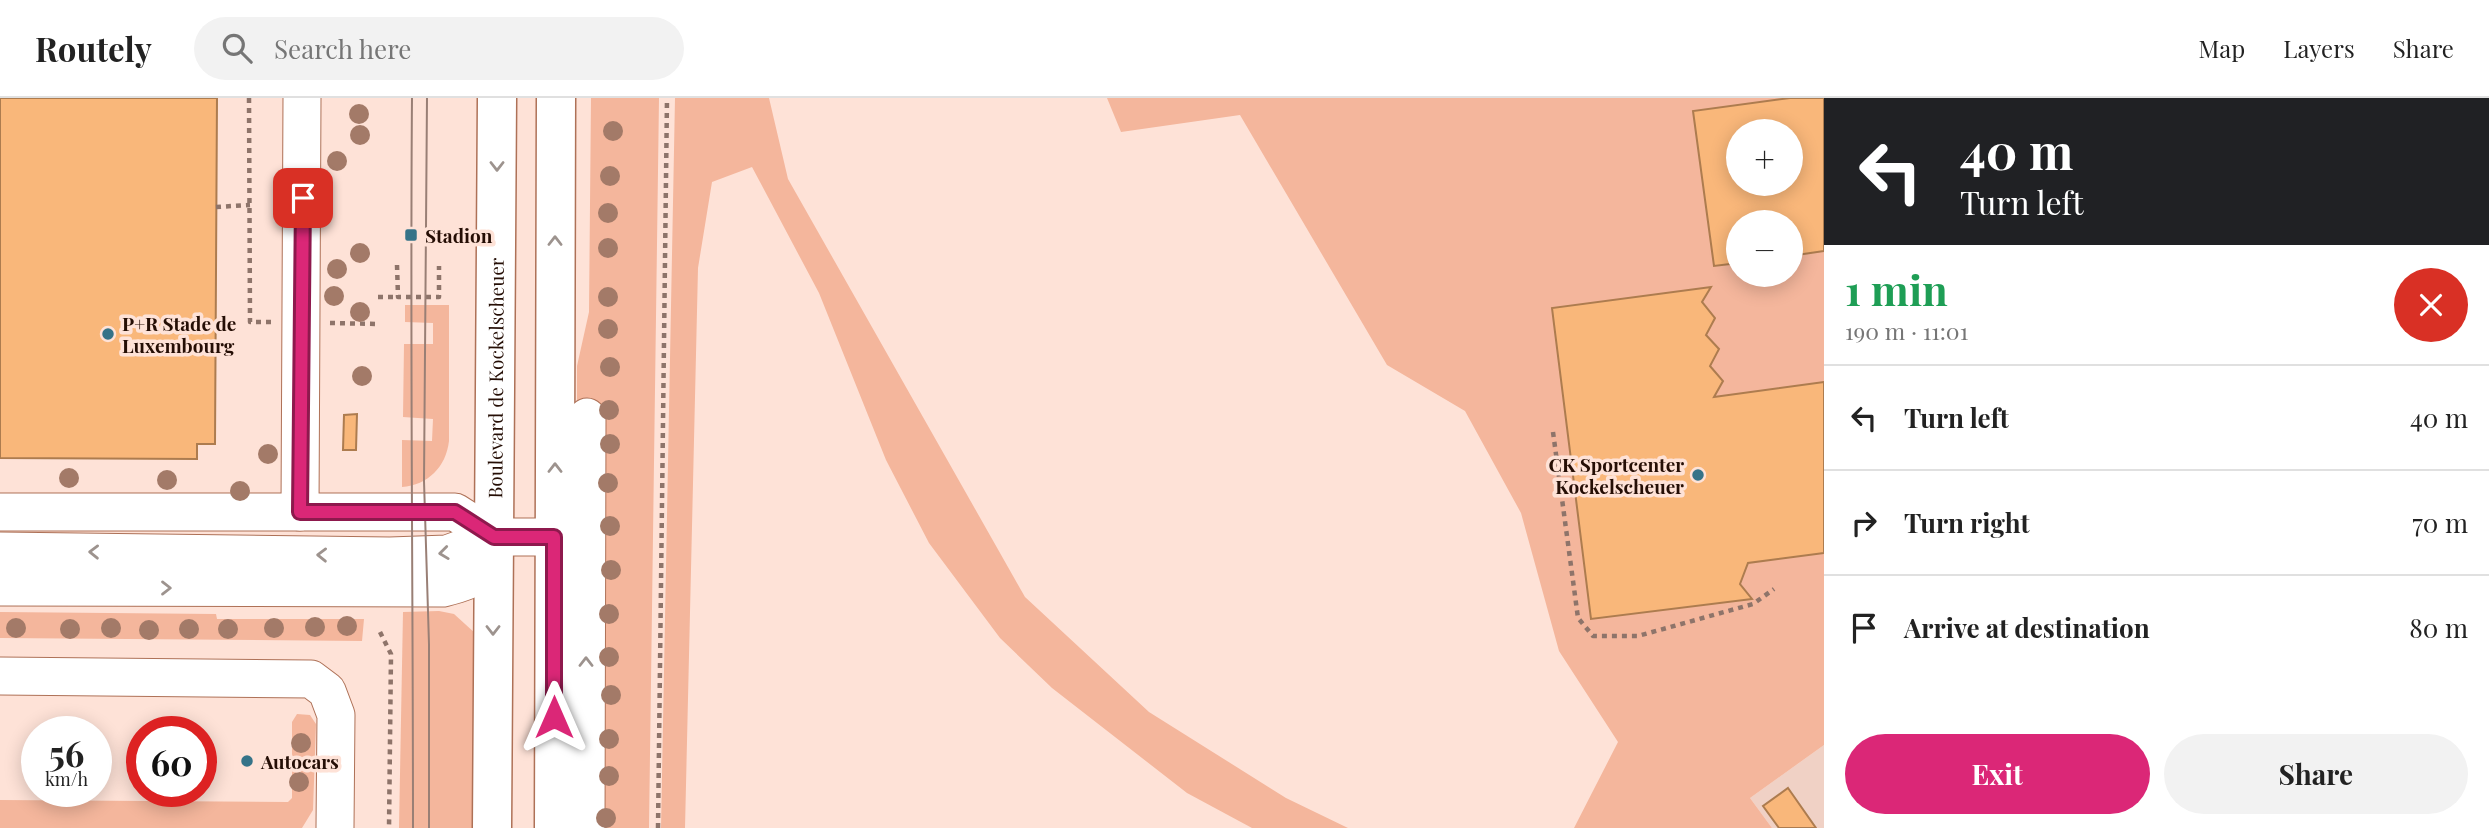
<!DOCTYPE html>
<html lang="en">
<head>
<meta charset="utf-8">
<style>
  body { margin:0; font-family:"Playfair Display",serif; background:#f2f2f2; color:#222; height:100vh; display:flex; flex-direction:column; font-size:26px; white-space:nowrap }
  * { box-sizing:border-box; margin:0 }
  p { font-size:23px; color:#767676 }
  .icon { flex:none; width:38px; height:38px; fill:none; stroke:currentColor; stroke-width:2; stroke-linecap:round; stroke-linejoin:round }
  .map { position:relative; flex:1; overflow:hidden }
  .sheet { display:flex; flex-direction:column; background:#fff; width:665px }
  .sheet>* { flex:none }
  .banner { background:#202124; color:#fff; overflow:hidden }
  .tools { position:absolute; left:1726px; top:21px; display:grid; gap:14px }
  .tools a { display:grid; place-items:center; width:77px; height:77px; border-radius:50%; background:#fff; box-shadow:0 4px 18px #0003; font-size:35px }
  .speed { position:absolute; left:21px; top:618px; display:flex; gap:14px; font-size:35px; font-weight:700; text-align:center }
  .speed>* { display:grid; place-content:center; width:91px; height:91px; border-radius:50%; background:#fff; box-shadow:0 4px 18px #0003; line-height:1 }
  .speed small { font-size:18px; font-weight:400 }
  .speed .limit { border:10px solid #d22; background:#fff; color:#111 }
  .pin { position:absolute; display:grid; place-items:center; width:60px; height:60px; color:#fff; margin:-30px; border-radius:14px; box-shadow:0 4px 10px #0006 }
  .me { position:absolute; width:77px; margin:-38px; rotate:0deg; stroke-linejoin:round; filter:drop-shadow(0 0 5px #0008) }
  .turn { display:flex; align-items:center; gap:24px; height:147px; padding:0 21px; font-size:32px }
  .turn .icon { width:91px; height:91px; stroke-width:2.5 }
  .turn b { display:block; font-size:49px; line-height:60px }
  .round { display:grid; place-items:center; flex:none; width:74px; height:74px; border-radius:37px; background:#f2f2f2 }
  .summary { display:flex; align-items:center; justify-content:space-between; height:119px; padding:0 21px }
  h1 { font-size:42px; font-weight:700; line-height:52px; color:#1e9e55 }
  .primary-button { display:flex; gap:14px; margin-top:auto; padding:14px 21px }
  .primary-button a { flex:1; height:80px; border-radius:42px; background:#db2777; color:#fff; font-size:28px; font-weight:700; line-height:80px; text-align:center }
  .primary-button a+a { background:#f2f2f2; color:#222 }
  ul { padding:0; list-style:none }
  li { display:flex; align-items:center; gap:21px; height:105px; padding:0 21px; border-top:2px solid #e0e0e0 }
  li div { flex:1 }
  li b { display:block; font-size:26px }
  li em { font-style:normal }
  header { display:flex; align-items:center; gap:42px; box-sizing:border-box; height:98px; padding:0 35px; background:#fff; border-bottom:2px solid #e0e0e0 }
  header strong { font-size:33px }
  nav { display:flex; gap:38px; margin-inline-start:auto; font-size:24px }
  .search { width:490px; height:63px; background:#f2f2f2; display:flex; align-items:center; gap:18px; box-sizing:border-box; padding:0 24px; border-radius:38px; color:#767676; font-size:26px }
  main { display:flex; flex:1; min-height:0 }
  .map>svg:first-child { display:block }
  .built { fill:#f0d1c5 }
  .green { fill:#f4b69c; fill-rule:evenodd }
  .building { fill:#f9b77a; stroke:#ad7c4f; stroke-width:2; fill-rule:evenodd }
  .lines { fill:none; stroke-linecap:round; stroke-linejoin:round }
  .minor-casing { stroke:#ae7157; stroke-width:39 }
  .major-casing { stroke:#ae7157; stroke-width:41 }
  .path { stroke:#8e746a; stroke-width:4.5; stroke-dasharray:5 5; stroke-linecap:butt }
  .minor { stroke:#fff; stroke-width:37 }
  .major { stroke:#fff; stroke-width:38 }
  .tram { stroke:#997f75; stroke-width:2 }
  .tree { fill:#a37a68 }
  .oneway { stroke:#9d938e }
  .route-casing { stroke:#8e194d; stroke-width:18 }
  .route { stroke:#db2777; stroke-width:12 }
  .poi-dot { fill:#357388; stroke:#fee2d7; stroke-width:2.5 }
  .labels { text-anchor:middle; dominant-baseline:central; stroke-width:7; stroke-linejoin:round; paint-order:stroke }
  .poi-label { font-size:19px; font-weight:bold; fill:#250e05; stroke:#fee2d7; text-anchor:start }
  .street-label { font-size:19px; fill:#250e05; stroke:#fee2d7 }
</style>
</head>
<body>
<header>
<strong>Routely</strong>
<div class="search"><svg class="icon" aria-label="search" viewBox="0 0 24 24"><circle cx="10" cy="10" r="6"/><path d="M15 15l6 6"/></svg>Search here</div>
<nav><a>Map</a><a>Layers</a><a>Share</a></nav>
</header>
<main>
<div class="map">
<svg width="1824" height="730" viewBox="0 0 1824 730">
  <rect width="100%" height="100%" fill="#fee2d7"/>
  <polygon class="built" points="1824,647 1824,730 1772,730 1750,700"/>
  <g class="green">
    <polygon points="591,0 659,0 649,730 590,730 577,319 577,268 589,214"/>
    <polygon points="675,0 769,0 788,81 1025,499 1149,614 1286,700 1348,730 1252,730 1187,695 1052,590 1000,540 929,445 886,362 819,195 752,69 712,84 698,170 685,730 661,730"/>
    <path d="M1107,0H1824V647L1750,700L1772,730H1574L1618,644L1559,553L1521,415L1465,313L1387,267L1240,17L1121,34ZM1738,33H1790V86H1738ZM1738,124H1790V177H1738Z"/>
    <path d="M405,207H449V343C446,369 428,387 402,389V342L432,343L433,321L403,319L404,246H433V225L405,224Z"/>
    <polygon points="439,513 454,516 476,536 482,730 399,730 403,514"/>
    <polygon points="0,514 216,516 217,521 364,521 362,543 0,540"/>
    <polygon points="297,616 310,617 316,626 313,712 302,730 0,730 0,702 288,704 292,700 292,624"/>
  </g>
  <g class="building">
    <polygon points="0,0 217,0 215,346 197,346 197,361 0,360"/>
    <path d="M1790,0H1824V153L1790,158V124H1738V165L1714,168L1693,13ZM1738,33H1790V86H1738Z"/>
    <polygon points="1711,189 1702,204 1715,220 1706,237 1719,251 1710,268 1723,283 1714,299 1824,284 1824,455 1748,465 1740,486 1752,501 1591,521 1552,210"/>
    <polygon points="357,316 356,352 343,352 344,317"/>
    <polygon points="1788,690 1816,730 1779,730 1763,708"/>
  </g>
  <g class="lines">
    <defs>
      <g id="minor">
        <polyline points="0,414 455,414 494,439"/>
        <polyline points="300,414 302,0"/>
        <polyline points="0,453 390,458 447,456 494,439 554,439"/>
        <path d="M0,489L443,490C482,480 484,476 494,439"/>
        <polyline points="0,578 311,581 327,593 336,617 335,730"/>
        <polyline points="586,730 587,319"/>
      </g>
      <g id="major">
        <path id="s1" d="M492,730L497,0"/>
        <polyline points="554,730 556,0"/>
      </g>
    </defs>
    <use href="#minor" class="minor-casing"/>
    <use href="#major" class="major-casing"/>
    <g class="path">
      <polyline points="249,0 250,224 272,224"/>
      <polyline points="216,109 250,107"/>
      <polyline points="397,167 398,199 439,199 439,168"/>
      <polyline points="378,199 398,199"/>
      <polyline points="330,225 378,226"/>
      <polyline points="1553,334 1578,520 1593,538 1638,538 1753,506 1774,491"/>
      <polyline points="380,534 391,556 389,730"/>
      <polyline points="658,730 667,0"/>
    </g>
    <use href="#minor" class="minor"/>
    <use href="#major" class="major"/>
    <g class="tram">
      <path d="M412,0C410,243 413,487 413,730"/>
      <polyline points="427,0 424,383 429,546 429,730"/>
    </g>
  </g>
  <g class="tree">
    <circle cx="359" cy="16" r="10"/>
    <circle cx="613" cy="33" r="10"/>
    <circle cx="360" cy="37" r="10"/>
    <circle cx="337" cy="63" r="10"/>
    <circle cx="610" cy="78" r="10"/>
    <circle cx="608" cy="115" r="10"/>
    <circle cx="608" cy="150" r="10"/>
    <circle cx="360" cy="155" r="10"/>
    <circle cx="337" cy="171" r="10"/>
    <circle cx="334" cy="198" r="10"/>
    <circle cx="608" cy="199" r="10"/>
    <circle cx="360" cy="214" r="10"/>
    <circle cx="608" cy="231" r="10"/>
    <circle cx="610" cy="269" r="10"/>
    <circle cx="362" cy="278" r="10"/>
    <circle cx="609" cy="312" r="10"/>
    <circle cx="610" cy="346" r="10"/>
    <circle cx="268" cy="356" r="10"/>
    <circle cx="69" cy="380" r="10"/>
    <circle cx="167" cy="382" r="10"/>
    <circle cx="608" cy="385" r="10"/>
    <circle cx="240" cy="393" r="10"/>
    <circle cx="610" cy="428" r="10"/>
    <circle cx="611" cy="472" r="10"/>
    <circle cx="609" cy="516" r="10"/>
    <circle cx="347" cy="528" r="10"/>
    <circle cx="315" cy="529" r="10"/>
    <circle cx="16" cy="530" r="10"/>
    <circle cx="111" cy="530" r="10"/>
    <circle cx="274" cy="530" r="10"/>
    <circle cx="70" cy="531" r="10"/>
    <circle cx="189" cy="531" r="10"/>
    <circle cx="228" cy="531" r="10"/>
    <circle cx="149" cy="532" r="10"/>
    <circle cx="609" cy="559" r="10"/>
    <circle cx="611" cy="597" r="10"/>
    <circle cx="609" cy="641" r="10"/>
    <circle cx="301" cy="645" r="10"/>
    <circle cx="609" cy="678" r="10"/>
    <circle cx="299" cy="684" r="10"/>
    <circle cx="606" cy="720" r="10"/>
  </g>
  <defs><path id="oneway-chevron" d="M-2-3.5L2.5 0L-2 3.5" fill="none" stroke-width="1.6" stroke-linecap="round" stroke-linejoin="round" transform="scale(1.75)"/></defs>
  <g class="oneway">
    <use href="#oneway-chevron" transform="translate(497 68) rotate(90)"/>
    <use href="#oneway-chevron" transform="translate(555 143) rotate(-90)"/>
    <use href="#oneway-chevron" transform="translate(555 370) rotate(-90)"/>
    <use href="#oneway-chevron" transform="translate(94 454) rotate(-179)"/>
    <use href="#oneway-chevron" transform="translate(444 455) rotate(173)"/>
    <use href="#oneway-chevron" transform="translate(322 457) rotate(-179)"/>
    <use href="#oneway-chevron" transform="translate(166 490)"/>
    <use href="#oneway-chevron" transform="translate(493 532) rotate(90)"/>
    <use href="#oneway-chevron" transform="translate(586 564) rotate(-90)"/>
  </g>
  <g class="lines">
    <defs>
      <polyline id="route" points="303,100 300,414 455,414 494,439 554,439 554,619"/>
    </defs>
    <use href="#route" class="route-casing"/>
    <use href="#route" class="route"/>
  </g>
  <g class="poi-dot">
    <rect x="404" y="130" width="14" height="14" rx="3.5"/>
    <circle cx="108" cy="236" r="7"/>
    <circle cx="1698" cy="377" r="7"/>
    <circle cx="247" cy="663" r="7"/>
  </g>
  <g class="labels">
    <g class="poi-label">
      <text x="425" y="137">Stadion</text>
      <text x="122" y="225">P+R Stade de<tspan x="122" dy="22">Luxembourg</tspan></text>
      <text x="1684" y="366" text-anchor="end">CK Sportcenter<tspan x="1684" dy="22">Kockelscheuer</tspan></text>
      <text x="261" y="663">Autocars</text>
    </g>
    <g class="street-label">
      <text stroke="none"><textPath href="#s1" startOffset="450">Boulevard de Kockelscheuer</textPath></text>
    </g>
  </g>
</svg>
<div class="tools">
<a>+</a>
<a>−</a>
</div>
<div class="speed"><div>56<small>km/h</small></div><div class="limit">60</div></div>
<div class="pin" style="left:303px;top:100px;background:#d93025"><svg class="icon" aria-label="arrive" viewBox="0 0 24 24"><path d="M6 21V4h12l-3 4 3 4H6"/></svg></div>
<svg class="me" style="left:554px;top:619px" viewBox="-20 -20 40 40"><path d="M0-17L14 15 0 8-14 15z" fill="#db2777" stroke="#fff" stroke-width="4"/></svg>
</div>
<section class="sheet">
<div class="banner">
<div class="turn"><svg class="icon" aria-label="left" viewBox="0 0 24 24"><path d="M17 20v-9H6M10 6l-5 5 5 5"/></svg><div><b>40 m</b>Turn left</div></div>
</div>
<div class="summary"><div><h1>1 min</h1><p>190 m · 11:01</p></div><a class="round" style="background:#d93025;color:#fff"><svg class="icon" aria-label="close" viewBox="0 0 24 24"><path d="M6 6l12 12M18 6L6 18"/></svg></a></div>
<ul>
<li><svg class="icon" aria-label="left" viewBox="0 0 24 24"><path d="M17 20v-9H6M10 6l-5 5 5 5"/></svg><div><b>Turn left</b></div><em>40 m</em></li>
<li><svg class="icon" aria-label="right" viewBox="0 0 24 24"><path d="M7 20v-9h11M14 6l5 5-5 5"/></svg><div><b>Turn right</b></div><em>70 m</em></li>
<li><svg class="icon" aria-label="arrive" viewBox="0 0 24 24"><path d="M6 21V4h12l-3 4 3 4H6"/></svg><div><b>Arrive at destination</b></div><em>80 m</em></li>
</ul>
<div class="primary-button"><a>Exit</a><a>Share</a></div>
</section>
</main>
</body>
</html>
